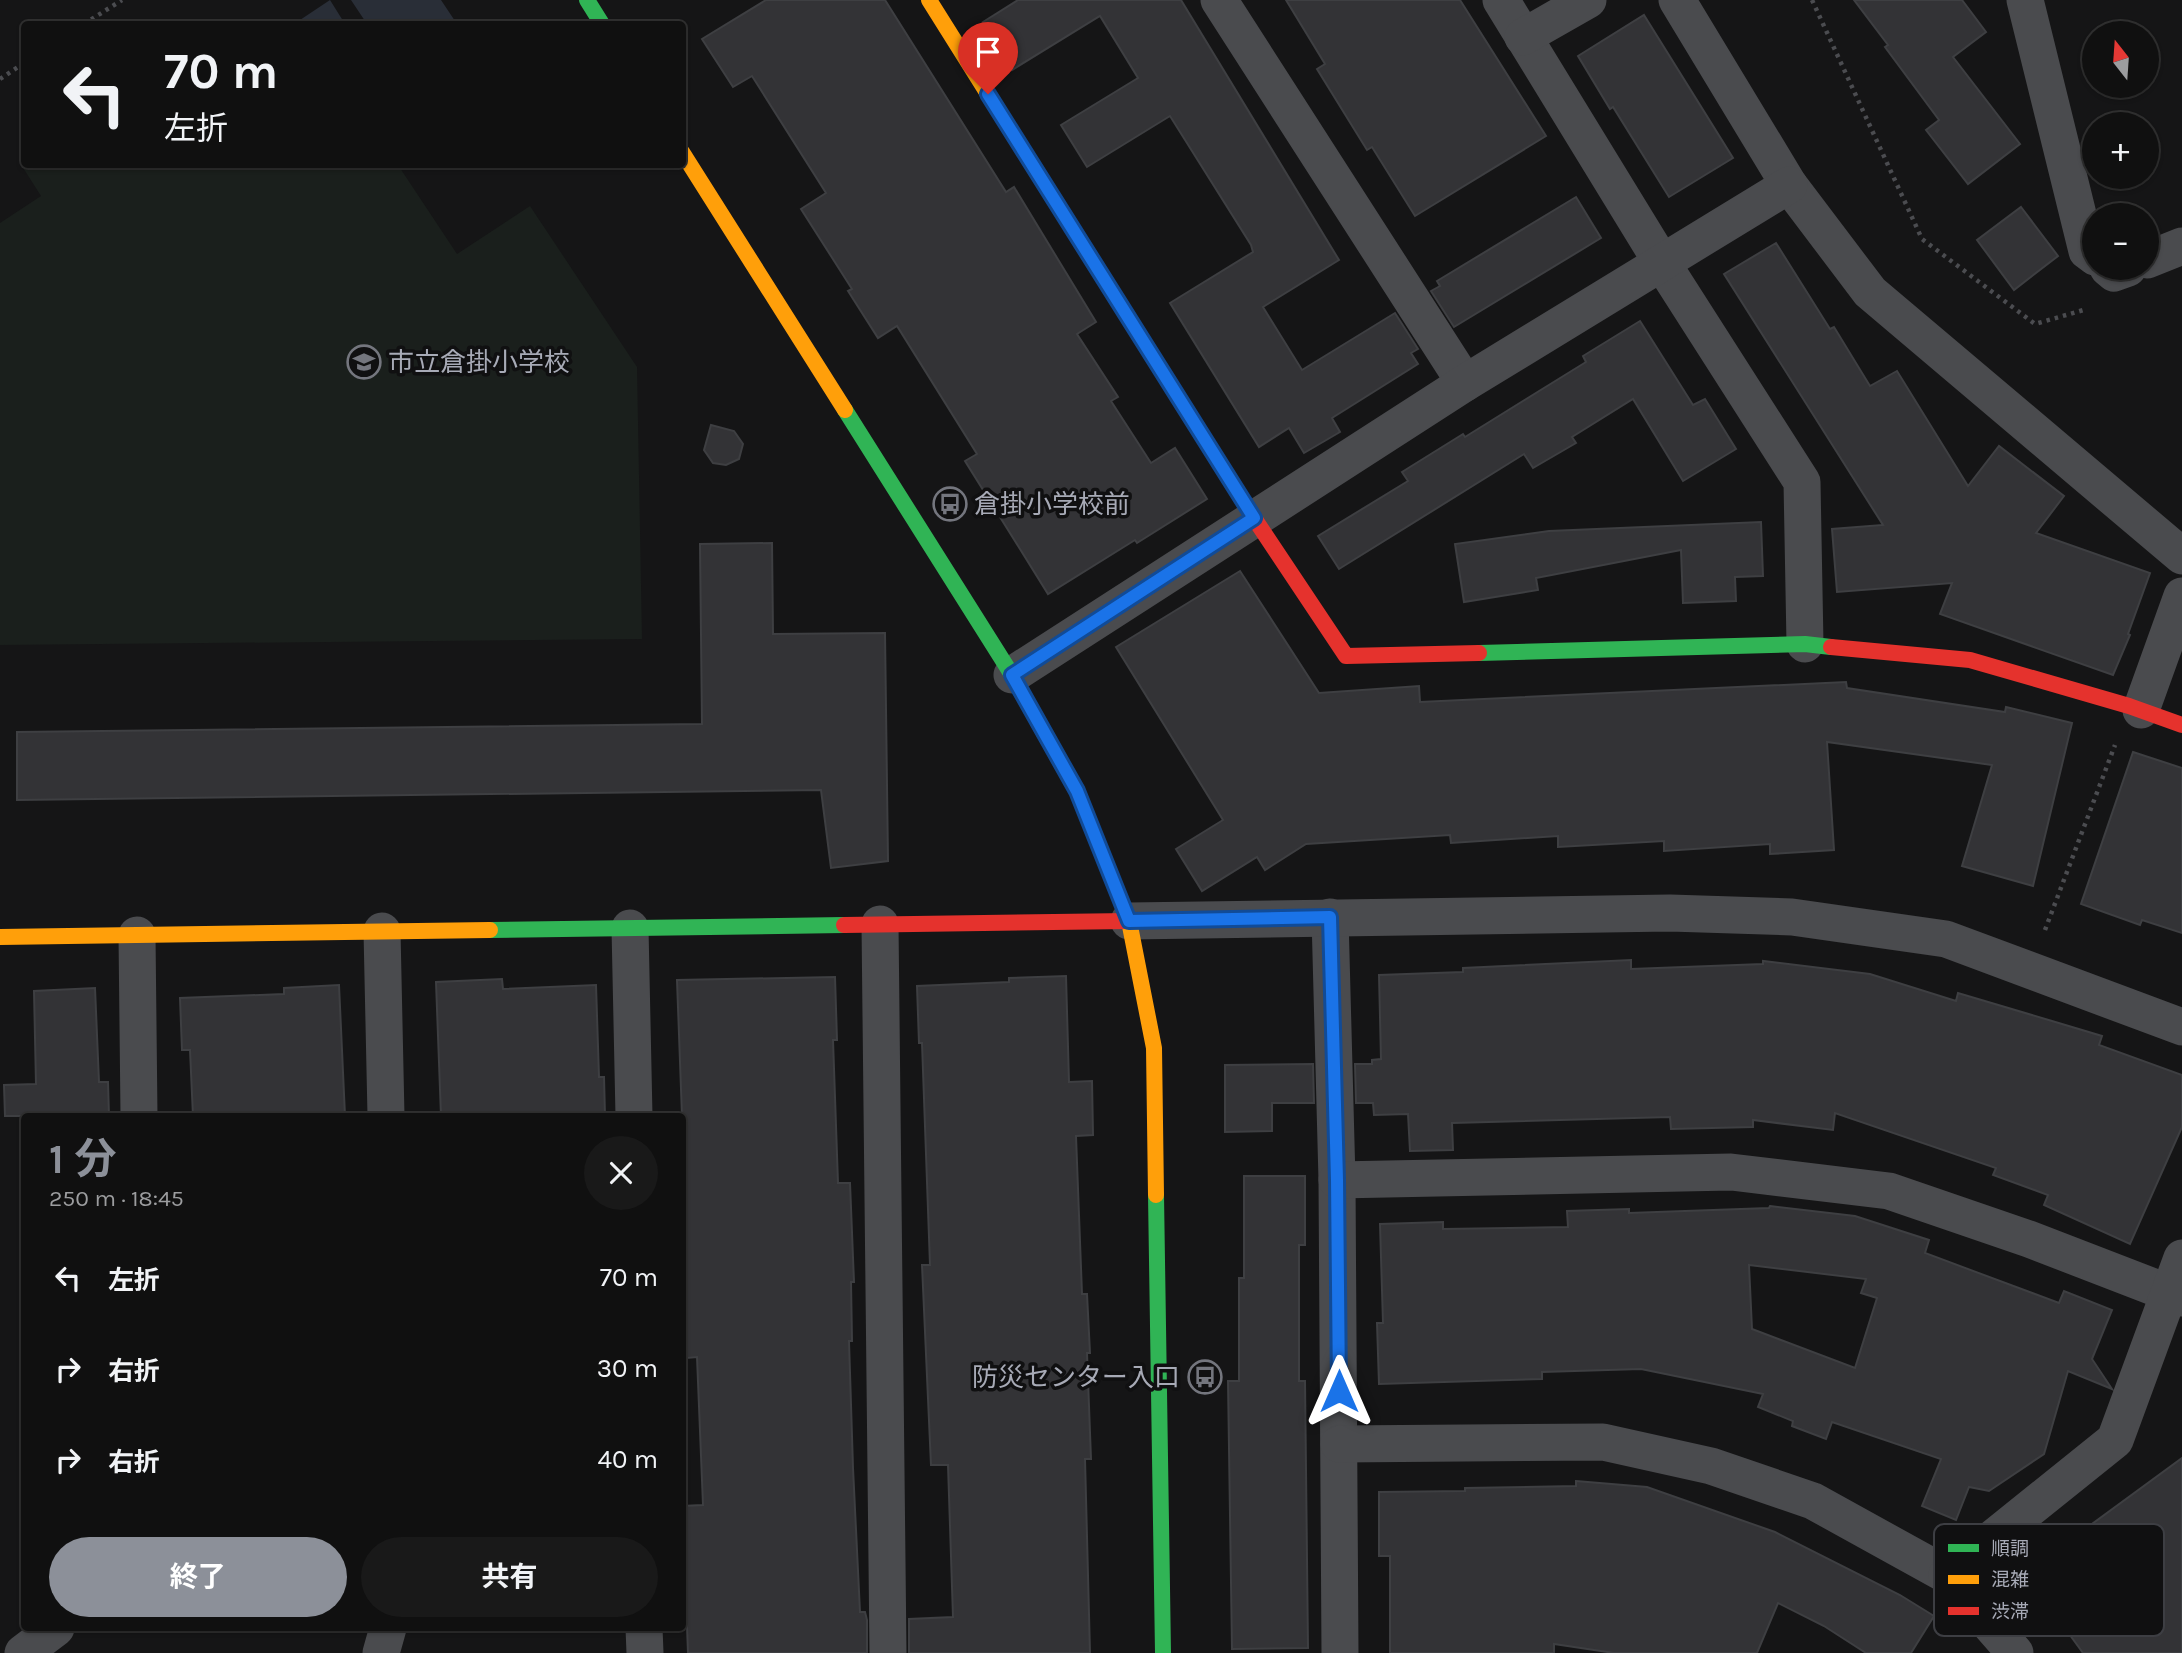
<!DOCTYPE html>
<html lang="ja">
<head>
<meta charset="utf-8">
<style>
  body { margin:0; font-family:Karla,"Noto Sans JP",sans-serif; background:#191919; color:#f1f3f6; height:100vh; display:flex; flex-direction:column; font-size:26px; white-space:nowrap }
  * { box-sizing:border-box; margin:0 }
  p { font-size:23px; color:#9c9d9f }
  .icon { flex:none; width:38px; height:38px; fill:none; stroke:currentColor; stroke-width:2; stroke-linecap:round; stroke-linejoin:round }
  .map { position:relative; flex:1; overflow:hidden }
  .sheet { position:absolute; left:21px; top:1113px; width:665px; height:518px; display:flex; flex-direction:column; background:#101010; border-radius:7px; box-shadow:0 2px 5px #0004,0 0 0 2px #303030 }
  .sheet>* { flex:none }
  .top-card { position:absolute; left:21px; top:21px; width:665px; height:147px; border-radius:7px; box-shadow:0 2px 5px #0004,0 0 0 2px #303030; background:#101010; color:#f1f3f6; overflow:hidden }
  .needle { width:46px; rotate:343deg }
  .buttons { position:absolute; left:2082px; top:21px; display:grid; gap:14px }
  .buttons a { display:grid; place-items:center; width:77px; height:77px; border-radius:50%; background:#101010; box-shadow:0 2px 5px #0004,0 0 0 2px #303030; font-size:35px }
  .pin { position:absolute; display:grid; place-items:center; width:60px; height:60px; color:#fff; margin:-72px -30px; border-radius:50% 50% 50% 0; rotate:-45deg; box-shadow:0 0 7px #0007 }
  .pin .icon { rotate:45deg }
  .me { position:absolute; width:77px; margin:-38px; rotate:0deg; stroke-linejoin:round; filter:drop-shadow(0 0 5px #0008) }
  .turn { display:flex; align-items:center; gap:24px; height:147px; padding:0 28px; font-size:32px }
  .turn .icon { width:91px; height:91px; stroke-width:2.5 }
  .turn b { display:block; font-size:49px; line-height:60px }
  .round { display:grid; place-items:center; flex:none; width:74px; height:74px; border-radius:37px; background:#191919 }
  .head { display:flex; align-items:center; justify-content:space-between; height:119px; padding:0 28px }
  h1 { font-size:42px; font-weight:700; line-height:52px; color:#8c9099 }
  .primary-button { display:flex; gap:14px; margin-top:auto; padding:14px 28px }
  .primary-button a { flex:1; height:80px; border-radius:42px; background:#8c9099; color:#fff; font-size:28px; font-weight:700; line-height:80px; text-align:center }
  .primary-button a+a { background:#191919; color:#f1f3f6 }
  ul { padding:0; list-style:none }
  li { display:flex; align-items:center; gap:21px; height:91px; padding:0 28px }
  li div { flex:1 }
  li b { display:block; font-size:26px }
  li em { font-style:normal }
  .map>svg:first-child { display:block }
  .green { fill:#1a1f1c }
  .water { fill:#292e37 }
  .building { fill:#333336; stroke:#3e3f42; stroke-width:2; fill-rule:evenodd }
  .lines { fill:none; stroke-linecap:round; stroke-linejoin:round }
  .path { stroke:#4b4c50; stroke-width:4.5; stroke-dasharray:3.5 5; stroke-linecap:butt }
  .street { stroke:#4a4b4e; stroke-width:37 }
  .fast { stroke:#30b455; stroke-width:16 }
  .slow { stroke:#ff9f0a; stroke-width:16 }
  .jam { stroke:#e5322d; stroke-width:16 }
  .route-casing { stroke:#114b97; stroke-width:18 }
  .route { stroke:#1a73e8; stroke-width:12 }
  .labels { text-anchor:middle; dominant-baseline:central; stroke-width:7; stroke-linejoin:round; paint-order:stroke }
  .poi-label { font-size:26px; fill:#a7aab6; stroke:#101011; text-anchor:start }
  .key { fill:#101011; stroke:#3d3e43; stroke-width:2 }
  .key-label { font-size:19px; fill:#a7aab6 }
</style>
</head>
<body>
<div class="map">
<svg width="2182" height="1653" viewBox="0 0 2182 1653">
  <rect width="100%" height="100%" fill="#151516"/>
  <polygon class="green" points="24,160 24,164 398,165 457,254 530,206 637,367 642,639 0,645 0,223 41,196 20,163"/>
  <g class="water">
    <polygon points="330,0 345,24 303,24 300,20"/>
    <polygon points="351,0 441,0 457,24 367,24"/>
  </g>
  <g class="building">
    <polygon points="766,0 885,0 1006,192 1014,187 1096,322 1077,334 1118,397 1111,401 1151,463 1175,448 1207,499 1137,543 1135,540 1048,594 965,461 977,454 897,326 878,338 848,291 852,289 801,209 826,193 752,76 733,87 702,39"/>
    <polygon points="1018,0 1181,0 1339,260 1263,307 1302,370 1395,313 1418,349 1411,353 1418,364 1332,418 1340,432 1304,453 1289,428 1259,447 1170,303 1253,252 1251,245 1170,116 1087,167 1061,125 1138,78 1100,16 1012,70 983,22"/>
    <polygon points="1286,0 1460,0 1546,136 1415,216 1372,147 1367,150 1317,69 1325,64"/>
    <polygon points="1854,0 1962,0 1986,32 1953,57 2020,144 1968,184 1926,130 1939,120 1885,47 1888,45"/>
    <polygon points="1644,15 1733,158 1669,197 1613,107 1610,109 1578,56"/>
    <polygon points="1576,197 1601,238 1454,327 1431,291 1440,286 1437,281"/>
    <polygon points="2021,207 2058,256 2014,290 1977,240"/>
    <polygon points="1776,243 1830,329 1834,327 1870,386 1897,371 1968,486 1999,446 2064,496 2036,533 2150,573 2128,634 2130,635 2113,675 1940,614 1952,583 1837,592 1832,529 1883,525 1724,274"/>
    <polygon points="1640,321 1693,405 1705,399 1736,449 1683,481 1633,399 1572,437 1576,443 1533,468 1524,454 1339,569 1318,536 1408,481 1402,472 1463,434 1465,437 1586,362 1583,356"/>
    <polygon points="711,425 734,431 743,444 739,459 726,465 713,463 704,450"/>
    <polygon points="1761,522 1763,576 1735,577 1736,601 1683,603 1681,550 1536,578 1538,590 1464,602 1455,544 1549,531"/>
    <polygon points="772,543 773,634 885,633 888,861 831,868 821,790 17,800 17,732 702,724 700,544"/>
    <polygon points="1240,571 1319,693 1419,686 1420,702 1846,682 1847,688 2005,712 2006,707 2072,723 2033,886 1962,866 1992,765 1827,742 1834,850 1770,854 1770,844 1664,851 1664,841 1558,847 1558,836 1451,843 1450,835 1306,844 1265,870 1257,857 1202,891 1176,849 1223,820 1116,647"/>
    <polygon points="2133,752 2182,768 2182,933 2142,920 2140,925 2081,904"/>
    <polygon points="1631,960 1631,969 1763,964 1763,961 1870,974 1956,1001 1958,993 2052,1021 2102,1036 2099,1045 2182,1075 2182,1127 2130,1244 2044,1205 2048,1195 1993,1175 1996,1168 1835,1113 1833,1130 1753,1120 1753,1127 1671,1129 1670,1117 1452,1123 1453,1150 1410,1151 1408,1114 1374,1115 1373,1103 1356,1103 1355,1064 1372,1064 1372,1060 1381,1059 1379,975 1463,972 1463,968"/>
    <polygon points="1066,976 1069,1082 1092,1081 1093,1135 1076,1136 1082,1294 1087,1294 1090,1353 1087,1353 1091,1459 1085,1459 1090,1653 909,1653 909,1619 953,1617 948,1465 931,1465 922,1265 930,1265 922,1043 919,1043 917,986 1009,982 1009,978"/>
    <polygon points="835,977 837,1040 833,1040 838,1183 850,1183 854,1282 851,1282 852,1341 849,1341 853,1468 860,1612 865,1612 867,1620 867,1653 688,1653 685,1571 682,1571 682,1506 703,1505 697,1357 687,1358 682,1230 682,1116 677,980"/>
    <polygon points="502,979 503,989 596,985 599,1077 604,1077 605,1116 441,1116 436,982"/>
    <polygon points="339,985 345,1116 193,1116 190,1050 182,1050 180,998 284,994 284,988"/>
    <polygon points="95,988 99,1082 108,1082 109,1116 5,1116 4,1085 36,1084 34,991"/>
    <polygon points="1313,1064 1314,1103 1272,1103 1272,1131 1225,1132 1225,1065"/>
    <polygon points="1244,1176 1305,1176 1305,1245 1299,1245 1299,1381 1305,1381 1308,1648 1232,1649 1228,1381 1239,1381 1239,1278 1244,1278"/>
    <path d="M1770,1206L1855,1216L1929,1240L1925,1253L2059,1303L2064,1291L2112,1310L2092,1359L2112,1389L2068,1371L2044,1454L1989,1491L1969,1487L1956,1520L1922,1506L1941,1459L1832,1422L1826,1439L1792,1426L1793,1421L1758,1407L1763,1394L1641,1369L1542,1372V1379L1379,1384L1377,1323H1383L1380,1224L1443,1222V1229L1568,1227L1567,1211L1629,1209V1213L1769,1208ZM1749,1265L1866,1279L1861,1293L1877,1298L1855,1368L1752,1329Z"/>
    <polygon points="2182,1458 2182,1653 2083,1653 2025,1573"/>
    <polygon points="1576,1481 1647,1487 1775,1532 1900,1595 1934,1616 1911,1653 1866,1653 1824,1626 1778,1603 1757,1653 1614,1653 1554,1644 1554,1653 1390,1653 1390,1556 1379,1556 1379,1492 1465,1491 1465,1488 1576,1486"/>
  </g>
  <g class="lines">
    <g class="path">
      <polyline points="1812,0 1922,239 2035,324 2087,309"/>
      <polyline points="84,24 122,0"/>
      <polyline points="0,79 24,63"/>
      <polyline points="2045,930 2115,745"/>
    </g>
    <g class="street">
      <polyline points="1219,0 1465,383"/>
      <polyline points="1501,0 1662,263 1802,482 1805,644"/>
      <polyline points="1677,0 1789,185 1870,292 2182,556"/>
      <polyline points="2025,0 2087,251 2095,257"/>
      <polyline points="1523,37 1588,0"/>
      <polyline points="2147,260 2182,246"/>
      <polyline points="2108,268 2114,273 2128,268"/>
      <polyline points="1012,675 1465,383 1789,185"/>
      <polyline points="2141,710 2182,596"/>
      <polyline points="1330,917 1337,1180 1340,1653"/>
      <polyline points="1129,921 1670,913 1792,917 1946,939 2182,1027"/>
      <polyline points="880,924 888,1653"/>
      <polyline points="630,928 634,1116"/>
      <polyline points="382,931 386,1116"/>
      <polyline points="137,935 139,1116"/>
      <polyline points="1337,1180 1731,1172 1889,1191 2029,1239 2182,1298"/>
      <polyline points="1339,1444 1603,1442 1711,1466 1813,1501 1947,1575 2015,1653"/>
      <polyline points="1947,1575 2115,1440 2182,1258"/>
      <polyline points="644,1628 645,1653"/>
      <polyline points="23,1653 56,1628"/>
      <polyline points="381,1653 388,1628"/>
    </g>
    <g class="fast">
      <polyline points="587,0 602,24"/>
      <polyline points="845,410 1012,675 1038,722"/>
      <polyline points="1479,653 1805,644 1831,647"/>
      <polyline points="490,930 844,925"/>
      <polyline points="1156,1195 1163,1653"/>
    </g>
    <g class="slow">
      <polyline points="929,0 1163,373"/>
      <polyline points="682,152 845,410"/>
      <polyline points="1038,722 1077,791 1129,921 1154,1048 1156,1195"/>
      <polyline points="0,937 490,930"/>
    </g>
    <g class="jam">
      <polyline points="1163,373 1254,518 1346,656 1479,653"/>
      <polyline points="1831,647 1970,660 2129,706 2182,725"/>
      <polyline points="844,925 1129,921"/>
    </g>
  </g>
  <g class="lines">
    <defs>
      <polyline id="route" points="988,94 1254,518 1012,675 1077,791 1129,921 1330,917 1337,1180 1339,1391"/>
    </defs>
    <use href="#route" class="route-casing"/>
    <use href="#route" class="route"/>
  </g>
  <defs>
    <symbol id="school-ring" viewBox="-11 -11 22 22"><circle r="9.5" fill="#101011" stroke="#74767e" stroke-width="1.5"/><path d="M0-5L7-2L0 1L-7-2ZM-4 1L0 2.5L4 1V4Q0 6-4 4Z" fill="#74767e"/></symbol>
    <symbol id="bus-ring" viewBox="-11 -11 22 22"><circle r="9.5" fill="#101011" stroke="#74767e" stroke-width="1.5"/><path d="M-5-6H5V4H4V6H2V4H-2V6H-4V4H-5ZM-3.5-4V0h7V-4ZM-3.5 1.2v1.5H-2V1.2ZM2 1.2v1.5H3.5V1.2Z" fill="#74767e"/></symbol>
  </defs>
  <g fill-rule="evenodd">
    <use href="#school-ring" x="345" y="343" width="38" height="38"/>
    <use href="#bus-ring" x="931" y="485" width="38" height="38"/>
    <use href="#bus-ring" x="1186" y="1358" width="38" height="38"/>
  </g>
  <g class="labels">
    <g class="poi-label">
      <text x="388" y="362">市立倉掛小学校</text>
      <text x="974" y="504">倉掛小学校前</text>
      <text x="1180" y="1377" text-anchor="end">防災センター入口</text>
    </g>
  </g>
  <rect x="1934" y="1524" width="230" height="112" rx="10" class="key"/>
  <rect x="1948" y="1544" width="31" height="8" fill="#30b455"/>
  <rect x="1948" y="1575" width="31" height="9" fill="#ff9f0a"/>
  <rect x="1948" y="1607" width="31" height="8" fill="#e5322d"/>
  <g class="key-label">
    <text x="1991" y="1555">順調</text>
    <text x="1991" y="1586">混雑</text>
    <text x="1991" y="1618">渋滞</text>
  </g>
</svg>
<div class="buttons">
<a><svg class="needle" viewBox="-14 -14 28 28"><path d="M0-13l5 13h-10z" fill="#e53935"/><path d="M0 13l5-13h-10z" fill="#9c9d9f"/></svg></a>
<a>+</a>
<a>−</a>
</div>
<div class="pin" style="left:988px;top:94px;background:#d93025"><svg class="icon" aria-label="arrive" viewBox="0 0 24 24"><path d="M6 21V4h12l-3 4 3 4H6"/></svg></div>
<svg class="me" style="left:1339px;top:1391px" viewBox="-20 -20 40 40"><path d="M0-17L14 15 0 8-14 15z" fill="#1a73e8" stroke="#fff" stroke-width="4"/></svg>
<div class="top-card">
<div class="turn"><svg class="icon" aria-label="left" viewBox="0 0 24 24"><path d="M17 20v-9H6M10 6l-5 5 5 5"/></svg><div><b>70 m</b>左折</div></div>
</div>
<section class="sheet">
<div class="head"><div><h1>1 分</h1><p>250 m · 18:45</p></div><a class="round"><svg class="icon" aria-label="close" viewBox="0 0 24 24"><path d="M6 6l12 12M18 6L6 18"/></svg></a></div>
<ul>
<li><svg class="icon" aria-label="left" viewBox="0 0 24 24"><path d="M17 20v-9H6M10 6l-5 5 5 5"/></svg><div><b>左折</b></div><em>70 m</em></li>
<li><svg class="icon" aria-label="right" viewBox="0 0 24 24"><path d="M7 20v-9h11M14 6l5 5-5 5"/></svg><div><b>右折</b></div><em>30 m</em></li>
<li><svg class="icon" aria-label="right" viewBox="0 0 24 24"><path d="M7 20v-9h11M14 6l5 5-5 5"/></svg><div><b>右折</b></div><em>40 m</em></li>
</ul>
<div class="primary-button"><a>終了</a><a>共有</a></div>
</section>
</div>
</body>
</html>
